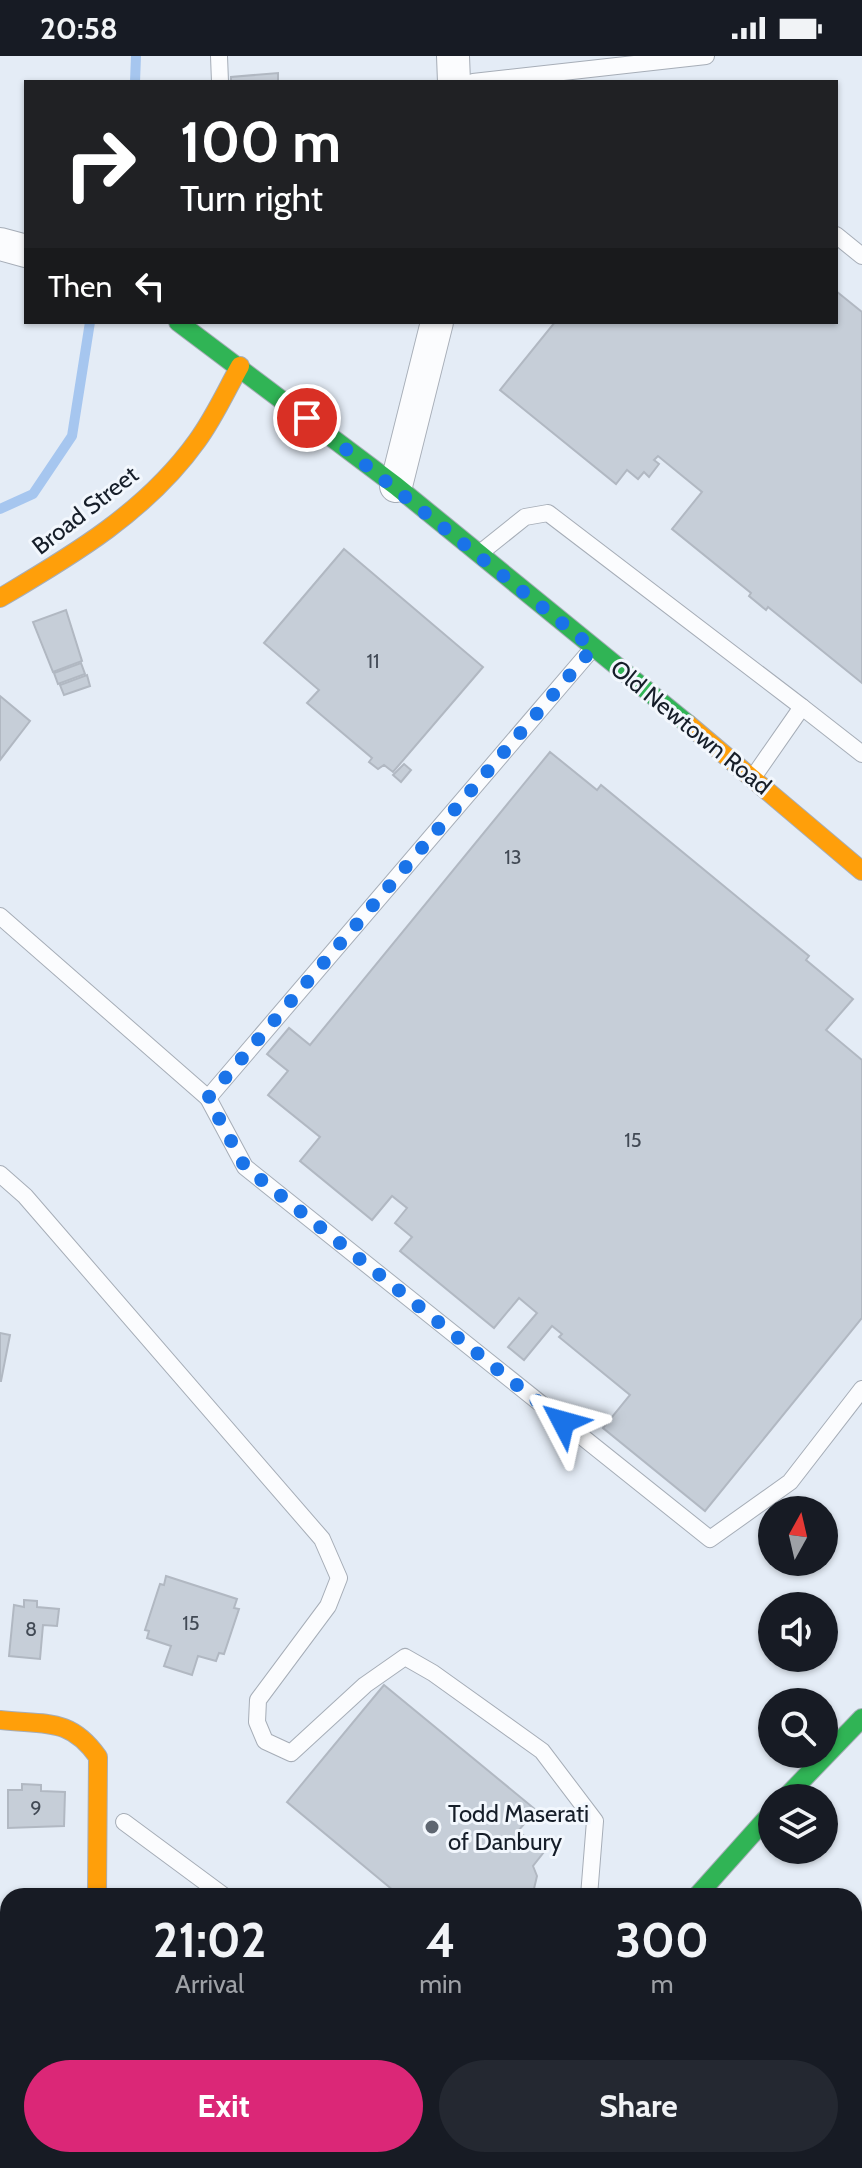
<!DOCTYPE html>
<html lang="en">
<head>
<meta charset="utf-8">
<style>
  body { margin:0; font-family:Cabin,sans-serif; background:#242831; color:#f1f3f6; height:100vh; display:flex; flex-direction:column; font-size:30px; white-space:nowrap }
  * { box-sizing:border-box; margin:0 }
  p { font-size:26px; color:#9ea1a6 }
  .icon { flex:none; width:44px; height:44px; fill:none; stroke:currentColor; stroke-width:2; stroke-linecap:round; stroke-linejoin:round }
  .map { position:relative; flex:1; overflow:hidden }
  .panel { position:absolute; left:0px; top:1832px; width:862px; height:280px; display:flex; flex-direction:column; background:#171b24; border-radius:24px 24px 0 0; box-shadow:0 2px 6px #0004 }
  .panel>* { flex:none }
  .top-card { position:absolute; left:24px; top:24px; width:814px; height:244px; border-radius:0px; box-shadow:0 2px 6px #0004; background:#202124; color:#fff; overflow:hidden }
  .needle { width:52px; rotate:8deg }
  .controls { position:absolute; left:758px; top:1440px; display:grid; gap:16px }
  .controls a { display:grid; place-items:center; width:80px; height:80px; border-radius:50%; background:#171b24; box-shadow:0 2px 6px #0004; font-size:40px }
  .pin { position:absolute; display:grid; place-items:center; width:68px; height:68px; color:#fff; margin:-34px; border:4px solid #fff; border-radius:50%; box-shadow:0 2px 8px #0007 }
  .me { position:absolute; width:88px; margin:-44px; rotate:309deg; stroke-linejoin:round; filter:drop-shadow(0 0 6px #0008) }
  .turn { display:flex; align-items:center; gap:28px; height:168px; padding:0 24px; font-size:36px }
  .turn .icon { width:104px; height:104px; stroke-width:2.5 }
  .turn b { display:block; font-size:56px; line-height:68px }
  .then { display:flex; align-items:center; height:76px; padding:0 24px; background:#0003; gap:16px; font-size:30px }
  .eta { display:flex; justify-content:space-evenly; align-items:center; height:136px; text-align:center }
  .eta b { font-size:48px; font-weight:700; line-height:56px }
  .cta { display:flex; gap:16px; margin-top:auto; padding:16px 24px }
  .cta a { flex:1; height:92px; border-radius:48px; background:#db2777; color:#fff; font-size:32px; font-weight:700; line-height:92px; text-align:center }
  .cta a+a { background:#242831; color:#f1f3f6 }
  .status { display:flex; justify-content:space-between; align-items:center; height:56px; padding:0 40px; background:#171b24; direction:ltr }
  .status svg { height:22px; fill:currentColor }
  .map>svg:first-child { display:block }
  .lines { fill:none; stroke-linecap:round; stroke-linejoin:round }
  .stream { stroke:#a6c6ef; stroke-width:10 }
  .building { fill:#c6ced8; stroke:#b1b8c2; stroke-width:2 }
  .lane-casing { stroke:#a6adb7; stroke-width:18 }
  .street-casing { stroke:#a6adb7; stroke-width:34 }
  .fast-casing { stroke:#a6adb7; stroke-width:20 }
  .slow-casing { stroke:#a6adb7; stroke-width:20 }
  .lane { stroke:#fbfcfe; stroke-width:16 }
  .street { stroke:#fbfcfe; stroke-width:32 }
  .fast { stroke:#30b455; stroke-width:18 }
  .slow { stroke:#ff9f0a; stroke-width:18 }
  .route { stroke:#1a73e8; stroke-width:14; stroke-dasharray:0 25.2 }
  .poi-dot { fill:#5e6671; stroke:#f2f7fd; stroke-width:3 }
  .labels { text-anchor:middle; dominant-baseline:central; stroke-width:6; stroke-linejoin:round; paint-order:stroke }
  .number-label { font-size:20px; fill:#424a55 }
  .street-label { font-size:24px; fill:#161e29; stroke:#f2f7fd }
  .poi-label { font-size:24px; fill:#161e29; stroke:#f2f7fd; text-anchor:start }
</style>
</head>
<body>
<div class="status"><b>20:58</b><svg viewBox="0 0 49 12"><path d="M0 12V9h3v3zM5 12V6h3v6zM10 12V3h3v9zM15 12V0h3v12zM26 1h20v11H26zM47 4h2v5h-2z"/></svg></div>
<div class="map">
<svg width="862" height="2112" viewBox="0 0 862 2112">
  <rect width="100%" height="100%" fill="#e4ecf6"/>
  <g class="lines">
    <g class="stream">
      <polyline points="135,26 136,0"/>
      <polyline points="0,453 33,438 72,380 90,266"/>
    </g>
  </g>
  <g class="building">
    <polygon points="278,17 278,26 231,26 231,21"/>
    <polygon points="836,235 862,256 862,627 768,551 766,554 749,540 751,537 672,473 702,436 658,400 654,404 659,408 649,421 644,416 638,423 627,414 616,428 500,334 555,266 836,266"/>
    <polygon points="344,493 483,611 393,716 384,709 378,713 369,706 372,702 307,647 319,634 264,587"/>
    <polygon points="66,554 82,605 53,616 33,566"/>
    <polygon points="81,607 85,618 58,628 54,617"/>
    <polygon points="87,619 90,630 64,639 60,629"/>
    <polygon points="0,640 30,665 0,704"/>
    <polygon points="550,696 597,734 601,729 809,900 806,904 853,943 826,974 862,1004 862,1262 705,1455 603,1372 630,1339 559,1281 562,1278 552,1270 524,1304 508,1291 537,1257 519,1242 494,1272 400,1195 412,1181 395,1167 407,1152 392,1140 372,1164 300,1105 320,1081 268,1039 288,1015 267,998 289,972 310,989"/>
    <polygon points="404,708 411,714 401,726 393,719"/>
    <polygon points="0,1277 10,1279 1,1325 0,1325"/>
    <polygon points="166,1520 237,1543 234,1552 239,1553 224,1598 219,1597 216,1605 198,1600 192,1619 164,1610 171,1590 147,1582 149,1575 145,1574 160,1528 164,1529"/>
    <polygon points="24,1544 37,1545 37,1551 59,1553 57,1570 43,1569 40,1603 9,1600 14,1549 24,1551"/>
    <polygon points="384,1629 536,1754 518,1775 544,1796 533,1810 537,1820 533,1837 536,1840 400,1840 287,1746"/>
    <polygon points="22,1728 41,1729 41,1735 65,1736 64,1770 8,1772 8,1734 22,1734"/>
    <polygon points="210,2104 296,2104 302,2112 217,2112"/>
  </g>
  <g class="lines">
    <defs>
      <g id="lane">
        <polyline points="219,0 220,26"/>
        <polyline points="473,26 706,0"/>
        <polyline points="836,179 862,200"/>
        <polyline points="480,497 525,461 548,457 802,651 754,720"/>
        <polyline points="592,593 208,1042 245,1111 710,1483 790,1426 862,1333"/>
        <polyline points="802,651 862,698"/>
        <polyline points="0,860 208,1042"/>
        <polyline points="0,1118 25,1140 322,1483 339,1522 328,1550 258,1644 257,1666 265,1685 291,1697 365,1629 405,1601 433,1617 542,1695 595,1765 589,1840"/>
        <polyline points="124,1766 224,1840"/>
        <polyline points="854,1979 862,1973"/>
        <polyline points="139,2104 145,2112"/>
        <polyline points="739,2104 746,2112"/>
        <polyline points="853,2112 862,2105"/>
      </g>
      <g id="street">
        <polyline points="453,0 454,26"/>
        <polyline points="0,188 26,195"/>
        <polyline points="396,430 437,266"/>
        <polyline points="521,2104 531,2112"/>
        <polyline points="668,2104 674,2112"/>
      </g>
      <g id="fast">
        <polyline points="178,266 396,430 688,668"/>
        <polyline points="785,1742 862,1662"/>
        <polyline points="697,1840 772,1756"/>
        <polyline points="465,2112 472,2104"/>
      </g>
      <g id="slow">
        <path d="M0,542C73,499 147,455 197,385C214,362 226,335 240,310"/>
        <polyline points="688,668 862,815"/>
        <path d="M0,1664C45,1669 70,1661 98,1701L97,1840"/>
      </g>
    </defs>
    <use href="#lane" class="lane-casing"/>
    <use href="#street" class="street-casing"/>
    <use href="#fast" class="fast-casing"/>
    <use href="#slow" class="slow-casing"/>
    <use href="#lane" class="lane"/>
    <use href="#street" class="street"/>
    <use href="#fast" class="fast"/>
    <use href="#slow" class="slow"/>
  </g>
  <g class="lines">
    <polyline class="route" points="307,362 593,592 208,1042 245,1111 563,1366"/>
  </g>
  <circle class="poi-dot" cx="432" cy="1771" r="8"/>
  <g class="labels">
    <g class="number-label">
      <text x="373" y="605">11</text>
      <text x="513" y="801">13</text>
      <text x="633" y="1084">15</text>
      <text x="191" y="1567">15</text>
      <text x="31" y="1573">8</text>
      <text x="36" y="1752">9</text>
    </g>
    <g class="street-label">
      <text transform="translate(85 454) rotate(-38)">Broad Street</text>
      <text transform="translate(691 671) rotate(39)">Old Newtown Road</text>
    </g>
    <g class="poi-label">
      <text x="448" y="1757">Todd Maserati<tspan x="448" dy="28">of Danbury</tspan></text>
    </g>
  </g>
</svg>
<div class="controls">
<a><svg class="needle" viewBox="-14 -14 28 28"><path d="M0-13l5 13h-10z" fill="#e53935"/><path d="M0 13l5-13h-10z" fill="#9ea1a6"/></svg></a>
<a><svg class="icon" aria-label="sound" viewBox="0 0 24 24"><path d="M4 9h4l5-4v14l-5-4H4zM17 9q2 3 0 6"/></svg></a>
<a><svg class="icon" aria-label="search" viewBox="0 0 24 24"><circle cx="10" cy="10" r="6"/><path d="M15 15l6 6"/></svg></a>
<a><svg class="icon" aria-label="layers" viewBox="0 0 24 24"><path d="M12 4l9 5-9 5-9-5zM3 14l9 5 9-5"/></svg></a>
</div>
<div class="pin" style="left:307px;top:362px;background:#d93025"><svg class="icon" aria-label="arrive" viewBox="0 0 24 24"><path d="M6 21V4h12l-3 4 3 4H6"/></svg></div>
<svg class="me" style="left:563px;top:1366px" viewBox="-20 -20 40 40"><path d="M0-17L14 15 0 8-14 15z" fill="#1a73e8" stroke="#fff" stroke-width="4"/></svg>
<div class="top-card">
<div class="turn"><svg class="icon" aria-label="right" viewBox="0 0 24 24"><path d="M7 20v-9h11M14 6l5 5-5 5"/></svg><div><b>100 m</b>Turn right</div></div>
<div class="then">Then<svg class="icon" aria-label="left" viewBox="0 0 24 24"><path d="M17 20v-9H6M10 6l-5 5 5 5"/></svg></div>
</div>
<section class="panel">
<div class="eta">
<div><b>21:02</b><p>Arrival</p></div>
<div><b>4</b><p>min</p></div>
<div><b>300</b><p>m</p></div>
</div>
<div class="cta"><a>Exit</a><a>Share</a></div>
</section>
</div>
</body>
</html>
